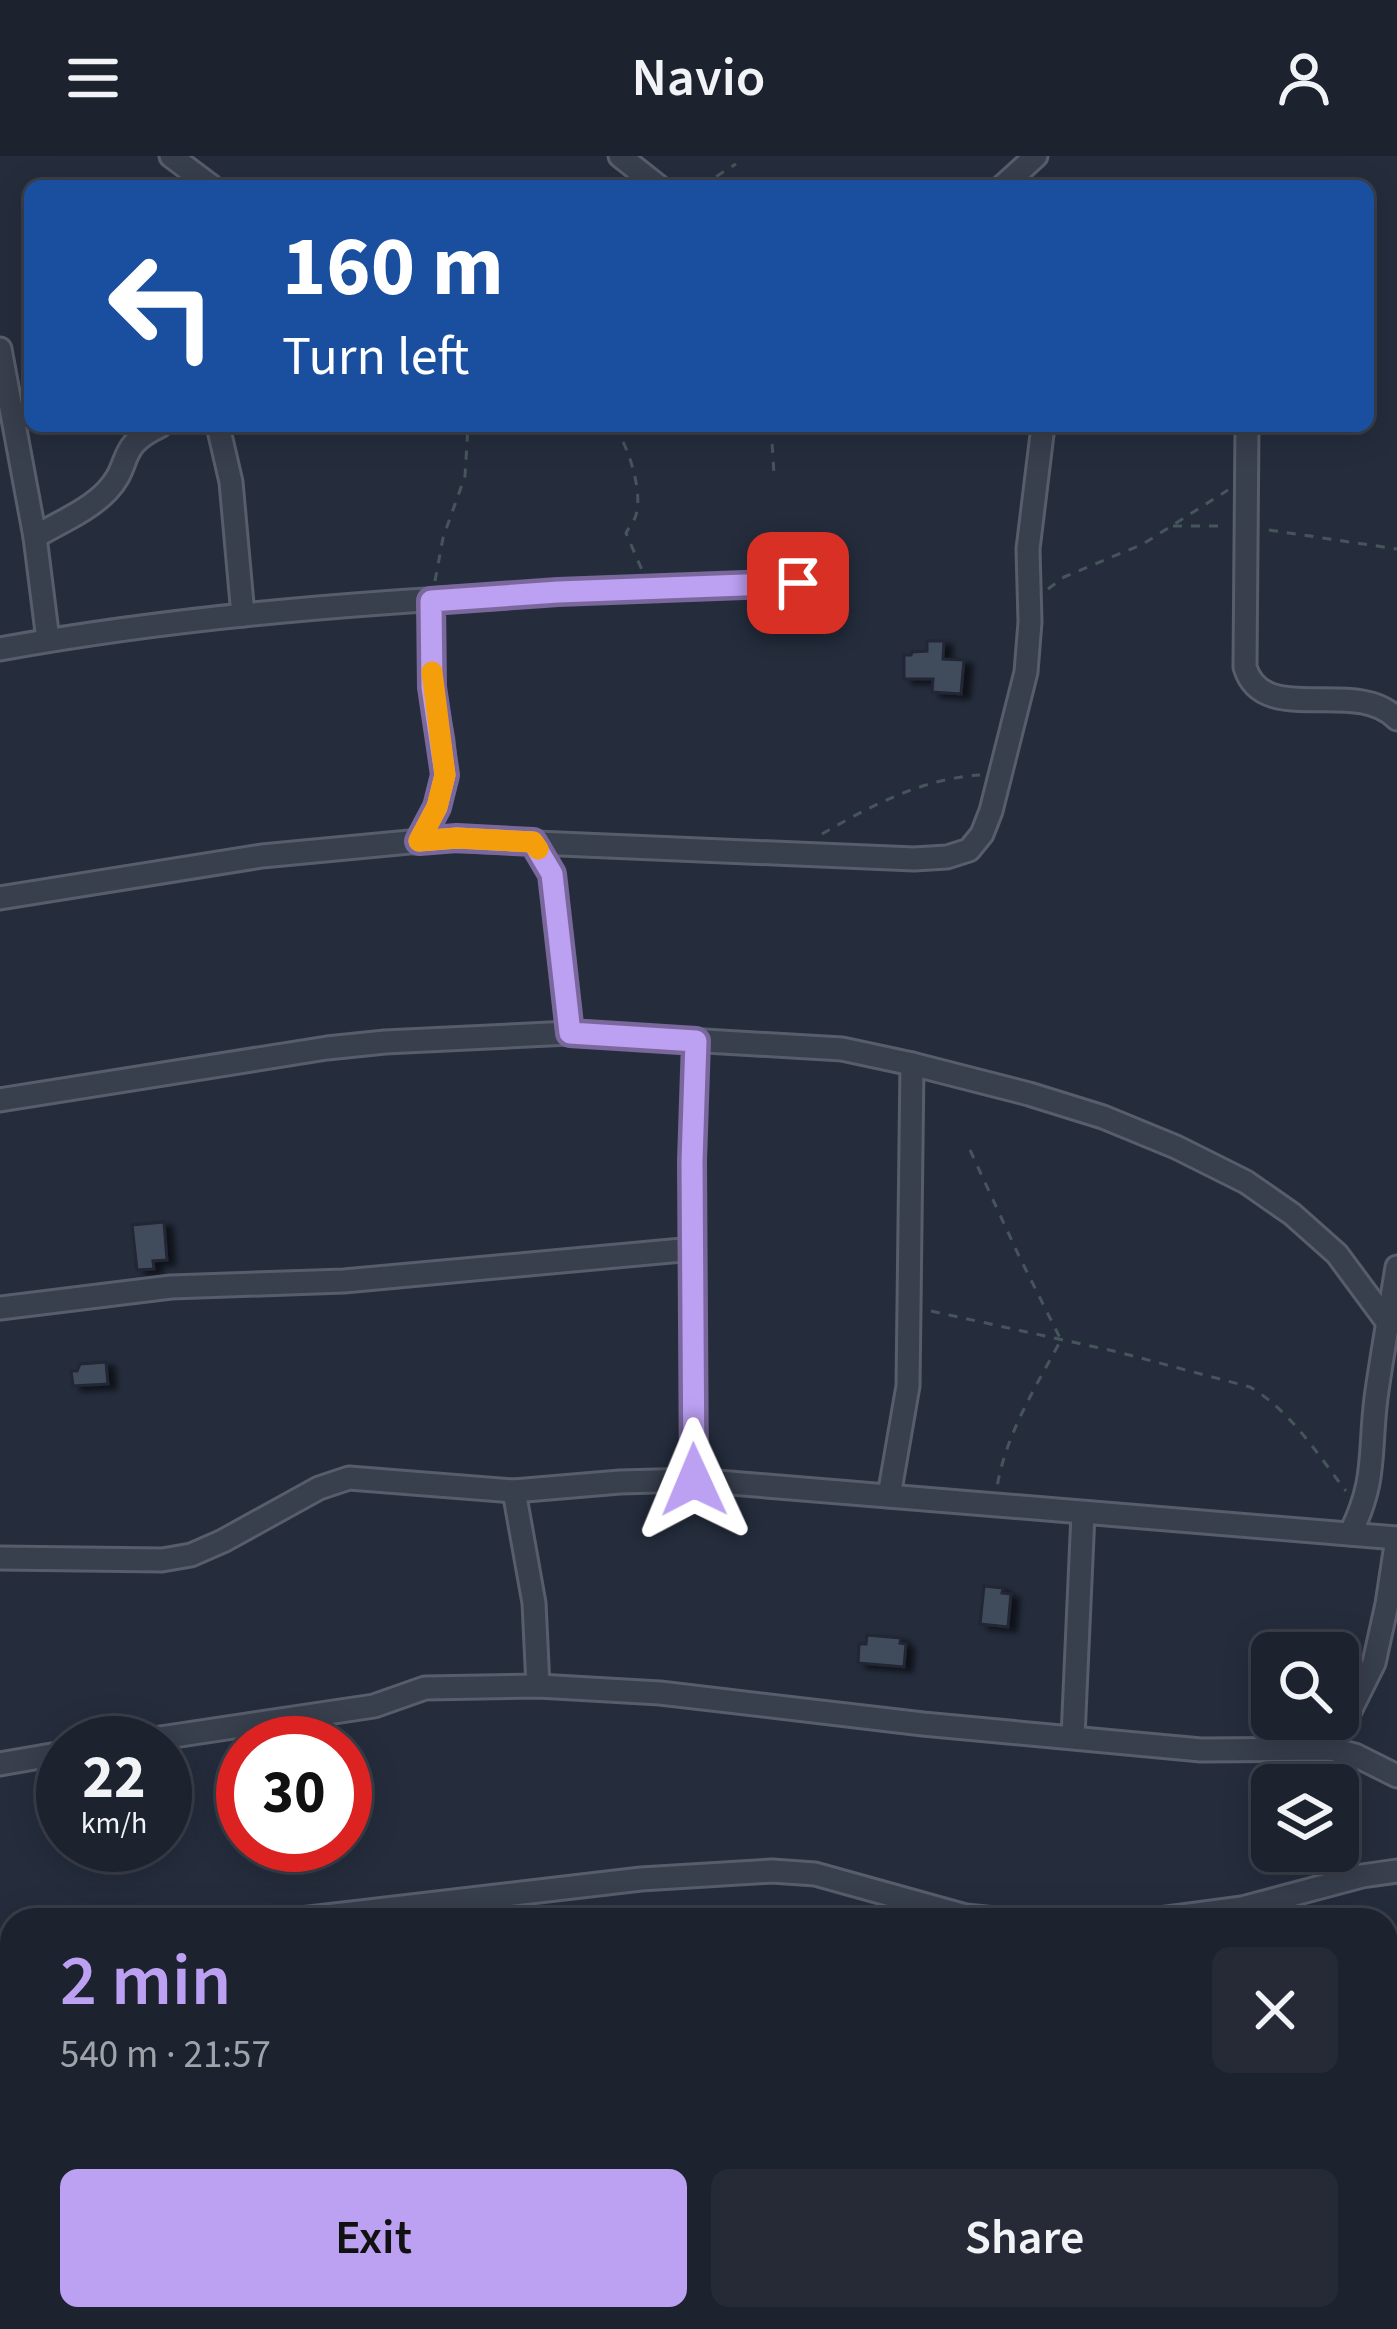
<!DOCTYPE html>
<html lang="en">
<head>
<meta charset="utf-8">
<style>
  body { margin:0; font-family:"Source Sans 3",sans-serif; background:#252a36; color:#f1f3f6; height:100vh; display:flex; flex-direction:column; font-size:45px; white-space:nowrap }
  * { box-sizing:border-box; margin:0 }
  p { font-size:39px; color:#a0a4aa }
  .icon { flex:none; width:66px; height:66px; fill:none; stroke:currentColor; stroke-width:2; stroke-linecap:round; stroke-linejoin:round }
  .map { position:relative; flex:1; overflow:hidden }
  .panel { position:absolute; left:0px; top:1752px; width:1398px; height:423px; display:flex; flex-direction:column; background:#1c222e; border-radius:36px 36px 0 0; box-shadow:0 6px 30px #0003,0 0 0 3px #3a3f4a }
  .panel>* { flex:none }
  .hud { position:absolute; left:24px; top:24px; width:1350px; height:252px; border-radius:18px; box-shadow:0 6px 30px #0003,0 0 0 3px #3a3f4a; background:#1a4fa0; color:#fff; overflow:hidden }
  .controls { position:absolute; left:1251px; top:1476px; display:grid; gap:24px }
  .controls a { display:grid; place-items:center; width:108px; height:108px; border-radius:18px; background:#1c222e; box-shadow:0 6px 30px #0003,0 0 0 3px #3a3f4a; font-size:60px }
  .speed { position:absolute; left:36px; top:1560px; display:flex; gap:24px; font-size:60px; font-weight:700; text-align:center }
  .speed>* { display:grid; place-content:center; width:156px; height:156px; border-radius:50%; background:#1c222e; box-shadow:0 6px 30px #0003,0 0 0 3px #3a3f4a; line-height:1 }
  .speed small { font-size:30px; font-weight:400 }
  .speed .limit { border:18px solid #d22; background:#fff; color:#111 }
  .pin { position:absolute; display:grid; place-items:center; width:102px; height:102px; color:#fff; margin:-51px; border-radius:24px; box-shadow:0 6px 18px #0006 }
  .me { position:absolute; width:132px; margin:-66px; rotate:359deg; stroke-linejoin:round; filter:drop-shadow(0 0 9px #0008) }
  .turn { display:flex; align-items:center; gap:42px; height:252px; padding:0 60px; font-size:54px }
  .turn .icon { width:156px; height:156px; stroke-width:2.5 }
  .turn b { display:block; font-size:84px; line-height:102px }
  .round { display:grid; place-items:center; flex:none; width:126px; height:126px; border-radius:18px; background:#252a36 }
  .headline { display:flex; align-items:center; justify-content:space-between; height:204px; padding:0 60px }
  h1 { font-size:72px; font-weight:600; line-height:90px; color:#bca0f2 }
  .button { display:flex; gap:24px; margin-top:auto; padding:24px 60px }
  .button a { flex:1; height:138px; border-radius:18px; background:#bca0f2; color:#111; font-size:48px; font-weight:600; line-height:138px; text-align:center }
  .button a+a { background:#252a36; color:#f1f3f6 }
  header { display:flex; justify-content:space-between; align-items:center; height:156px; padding:0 60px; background:#1c222e; font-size:54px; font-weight:600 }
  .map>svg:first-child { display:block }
  .building { fill:#414b5c; stroke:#202634; stroke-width:3; filter:url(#shadow) }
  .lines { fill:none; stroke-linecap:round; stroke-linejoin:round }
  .minor-casing { stroke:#575d6b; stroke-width:27 }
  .path { stroke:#45565b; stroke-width:3; stroke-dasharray:9 9; stroke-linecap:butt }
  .minor { stroke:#383f4d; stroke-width:21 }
  .route-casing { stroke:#7a689d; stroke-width:30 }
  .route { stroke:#bca0f2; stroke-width:21 }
  .slow { stroke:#f59e0b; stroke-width:21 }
</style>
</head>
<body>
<header><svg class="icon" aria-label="menu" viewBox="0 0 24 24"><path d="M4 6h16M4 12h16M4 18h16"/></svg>Navio<svg class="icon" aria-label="person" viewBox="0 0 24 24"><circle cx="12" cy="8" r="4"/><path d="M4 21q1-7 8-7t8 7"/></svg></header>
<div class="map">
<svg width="1397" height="2173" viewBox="0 0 1397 2173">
  <defs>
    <filter id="shadow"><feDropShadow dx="8" dy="4.5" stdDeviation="3" flood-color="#0009"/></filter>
  </defs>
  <rect width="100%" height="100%" fill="#252d3d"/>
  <g class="building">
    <polygon points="927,485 944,485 943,503 964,504 961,538 932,536 933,523 904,523 904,499 911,499 912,496 927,495"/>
    <polygon points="164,1066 167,1104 153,1105 154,1113 137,1114 132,1069"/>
    <polygon points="106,1206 108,1228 73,1230 71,1215 77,1215 80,1208"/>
    <polygon points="984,1430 1003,1432 1002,1437 1011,1438 1008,1471 980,1468"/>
    <polygon points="867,1479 901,1482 900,1487 906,1488 904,1511 858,1507 859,1488 866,1488"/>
  </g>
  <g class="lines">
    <defs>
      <g id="minor">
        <polyline points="171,0 211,30"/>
        <polyline points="620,0 658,30"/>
        <polyline points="1003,30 1036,0"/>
        <polyline points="0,193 35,381 48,484"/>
        <polyline points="218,270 231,326 243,459"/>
        <path d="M1247,270L1245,511C1263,572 1356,520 1397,563"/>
        <path d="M35,381C58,367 88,355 107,335C133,308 115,291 160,270"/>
        <path d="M0,493C263,445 532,437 798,427"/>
        <polyline points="419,685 437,651 445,619 442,584 432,531 431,445"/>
        <polyline points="533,686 552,718 570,877"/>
        <polyline points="0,742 262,700 441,683 914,703 947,701 969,694 982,678 991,655 1026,516 1030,466 1028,393 1043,270"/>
        <polyline points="0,944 327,892 385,886 570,877 842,893 912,908 1029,938 1103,961 1176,991 1246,1026 1292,1058 1337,1098 1388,1167"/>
        <polyline points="0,1152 171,1131 344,1125 693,1093"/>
        <polyline points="694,1324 692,1005 696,885"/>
        <polyline points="514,1335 534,1447 538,1530"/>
        <polyline points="889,1340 908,1230 912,908"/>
        <path d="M1350,1378C1377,1324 1369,1298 1376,1242C1382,1198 1390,1155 1397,1111"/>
        <polyline points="0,1402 162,1404 191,1399 223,1385 319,1332 349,1322 514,1335 620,1326 694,1324 1397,1382"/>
        <polyline points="1073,1581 1083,1358"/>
        <polyline points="127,1587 374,1550 425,1532 538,1530 660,1537 923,1568 1201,1594 1331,1593 1355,1599 1397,1620"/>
        <polyline points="1331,1593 1374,1507 1387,1448 1397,1382"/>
        <polyline points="0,1608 63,1597"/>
        <polyline points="292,1764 641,1723 772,1715 815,1718 966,1760 1005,1764"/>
        <polyline points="1152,1764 1242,1752 1362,1720 1397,1715"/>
        <polyline points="0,1803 12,1801"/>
      </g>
    </defs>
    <use href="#minor" class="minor-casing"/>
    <g class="path">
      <polyline points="701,30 736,8"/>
      <path d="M615,270C628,292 643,333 636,359C634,366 629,371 626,377L642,414"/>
      <polyline points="771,270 774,318"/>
      <polyline points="1173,370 1224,370"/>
      <polyline points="1269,374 1397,393"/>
      <polyline points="435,425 443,382 465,320 468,270"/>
      <polyline points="1048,433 1064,421 1143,388 1228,334"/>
      <path d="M822,678C870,650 924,622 980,619"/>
      <path d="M970,994L1019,1100L1061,1184C1036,1230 1006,1278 997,1331"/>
      <path d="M931,1155L1118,1196L1250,1231C1291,1255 1318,1299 1346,1335"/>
    </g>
    <use href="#minor" class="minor"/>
  </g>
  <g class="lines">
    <defs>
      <polyline id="route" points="694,1324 692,1005 696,885 570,877 552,718 533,686 457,682 419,685 437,651 445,619 432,531 431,445 558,436 798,427"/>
    </defs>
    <use href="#route" class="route-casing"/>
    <use href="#route" class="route"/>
    <polyline class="slow" points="432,516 445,619 437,651 419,685 457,682 533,686 538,693"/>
  </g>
</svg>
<div class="controls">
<a><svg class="icon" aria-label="search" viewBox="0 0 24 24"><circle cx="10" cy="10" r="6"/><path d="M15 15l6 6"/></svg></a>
<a><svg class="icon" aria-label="layers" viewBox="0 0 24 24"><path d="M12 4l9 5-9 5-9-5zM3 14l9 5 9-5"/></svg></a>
</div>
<div class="speed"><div>22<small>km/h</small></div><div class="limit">30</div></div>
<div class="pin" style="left:798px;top:427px;background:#d93025"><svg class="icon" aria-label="arrive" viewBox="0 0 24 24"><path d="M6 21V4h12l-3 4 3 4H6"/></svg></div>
<svg class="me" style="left:694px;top:1324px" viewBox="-20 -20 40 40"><path d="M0-17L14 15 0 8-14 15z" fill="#bca0f2" stroke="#fff" stroke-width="4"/></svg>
<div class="hud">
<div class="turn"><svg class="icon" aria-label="left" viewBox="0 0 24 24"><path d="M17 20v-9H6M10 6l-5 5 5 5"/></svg><div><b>160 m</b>Turn left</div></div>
</div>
<section class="panel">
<div class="headline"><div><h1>2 min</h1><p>540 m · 21:57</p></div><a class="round"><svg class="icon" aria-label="close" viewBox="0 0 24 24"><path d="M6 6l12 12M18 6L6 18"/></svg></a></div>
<div class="button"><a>Exit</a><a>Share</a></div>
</section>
</div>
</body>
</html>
